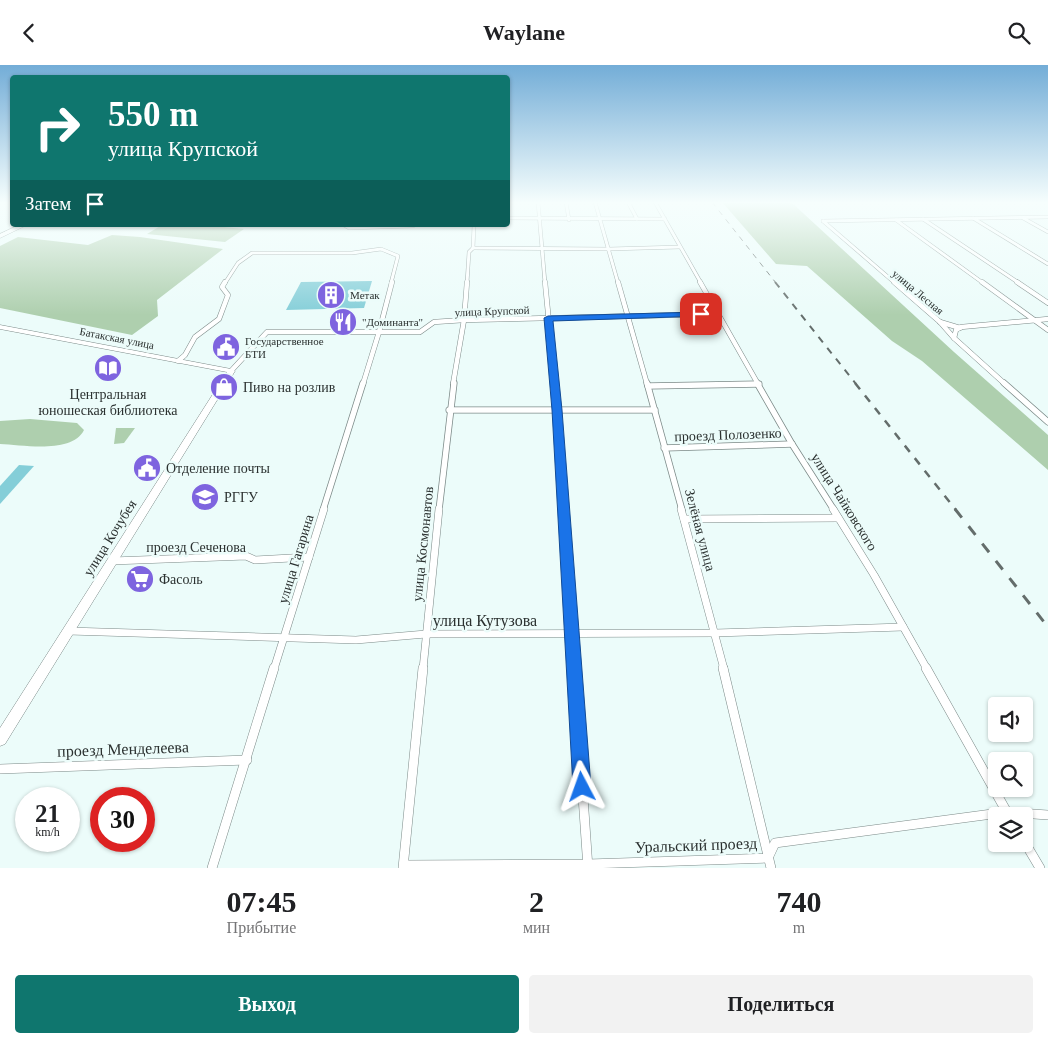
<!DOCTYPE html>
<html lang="ru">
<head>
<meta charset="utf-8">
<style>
  body { margin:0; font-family:"Times New Roman",serif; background:#f2f2f2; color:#202124; height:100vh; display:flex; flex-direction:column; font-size:19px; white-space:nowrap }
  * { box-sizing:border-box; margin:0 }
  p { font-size:16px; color:#757577 }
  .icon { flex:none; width:28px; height:28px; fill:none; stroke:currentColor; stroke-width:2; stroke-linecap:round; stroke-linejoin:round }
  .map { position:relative; height:803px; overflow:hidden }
  .drawer { display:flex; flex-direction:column; background:#fff; flex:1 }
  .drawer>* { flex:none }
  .banner { position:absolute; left:10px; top:10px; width:500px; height:152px; border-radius:5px; box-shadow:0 1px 4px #0004; background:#0f766e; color:#fff; overflow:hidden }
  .fabs { position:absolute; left:988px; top:632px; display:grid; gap:10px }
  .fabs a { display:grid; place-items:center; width:45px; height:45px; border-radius:5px; background:#fff; box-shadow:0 1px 4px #0004; font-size:25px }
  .speed { position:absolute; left:15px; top:722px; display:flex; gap:10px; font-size:25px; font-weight:700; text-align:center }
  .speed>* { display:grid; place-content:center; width:65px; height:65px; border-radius:50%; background:#fff; box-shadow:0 1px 4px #0004; line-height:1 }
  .speed small { font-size:12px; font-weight:400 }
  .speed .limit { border:8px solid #d22; background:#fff; color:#111 }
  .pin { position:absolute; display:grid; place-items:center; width:42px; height:42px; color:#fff; margin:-21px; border-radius:10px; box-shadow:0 2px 8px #0006 }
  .me { position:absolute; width:55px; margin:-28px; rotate:356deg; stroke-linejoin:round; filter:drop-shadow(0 0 4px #0008) }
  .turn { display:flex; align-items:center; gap:18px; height:105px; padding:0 15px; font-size:22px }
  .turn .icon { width:65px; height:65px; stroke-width:2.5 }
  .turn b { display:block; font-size:35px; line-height:42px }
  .then { display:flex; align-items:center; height:48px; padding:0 15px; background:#0003; gap:10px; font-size:19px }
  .eta { display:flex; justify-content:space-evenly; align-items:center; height:85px; text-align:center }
  .eta b { font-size:30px; font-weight:700; line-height:35px }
  .action { display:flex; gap:10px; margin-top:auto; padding:10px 15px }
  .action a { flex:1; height:58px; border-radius:5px; background:#0f766e; color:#fff; font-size:20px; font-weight:700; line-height:58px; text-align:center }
  .action a+a { background:#f2f2f2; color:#202124 }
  header { display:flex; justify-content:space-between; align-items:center; height:65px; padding:0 15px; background:#fff; font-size:22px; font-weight:700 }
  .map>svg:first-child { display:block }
  .green { fill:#aecfae }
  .building { fill:#84ced8 }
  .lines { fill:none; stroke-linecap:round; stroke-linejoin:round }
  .minor-far4-casing { stroke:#7c8a88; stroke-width:4 }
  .minor-far3-casing { stroke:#7c8a88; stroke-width:5.5 }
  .minor-far2-casing { stroke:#7c8a88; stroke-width:7 }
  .minor-far1-casing { stroke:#7c8a88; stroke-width:8 }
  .minor-casing { stroke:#7c8a88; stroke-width:10 }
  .secondary-casing { stroke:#7c8a88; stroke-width:1 }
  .primary-casing { stroke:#7c8a88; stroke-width:1 }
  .minor-far4 { stroke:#fff; stroke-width:3 }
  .minor-far3 { stroke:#fff; stroke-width:4.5 }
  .minor-far2 { stroke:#fff; stroke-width:5.5 }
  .minor-far1 { stroke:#fff; stroke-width:7 }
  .minor { stroke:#fff; stroke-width:9 }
  .secondary { fill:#fff; fill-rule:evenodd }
  .primary { fill:#fff; fill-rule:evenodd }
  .rail-far3 { stroke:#646d6b; stroke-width:1; stroke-dasharray:5.5 5.5; stroke-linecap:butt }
  .rail-far2 { stroke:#646d6b; stroke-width:2; stroke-dasharray:7 7; stroke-linecap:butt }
  .rail-far1 { stroke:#646d6b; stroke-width:2.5; stroke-dasharray:8 8; stroke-linecap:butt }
  .rail { stroke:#646d6b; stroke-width:3; stroke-dasharray:11 11; stroke-linecap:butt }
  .route { fill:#1a73e8; stroke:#114b97 }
  .labels { text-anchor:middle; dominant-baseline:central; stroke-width:5; stroke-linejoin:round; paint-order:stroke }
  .far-street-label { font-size:11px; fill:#2b3130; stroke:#ecfcfa }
  .far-poi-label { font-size:11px; fill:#2b3130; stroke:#ecfcfa; text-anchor:start }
  .poi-label { font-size:14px; fill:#2b3130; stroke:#ecfcfa; text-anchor:start }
  .street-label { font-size:14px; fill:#2b3130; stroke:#ecfcfa }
  .near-street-label { font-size:16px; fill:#2b3130; stroke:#ecfcfa }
</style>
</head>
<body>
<header><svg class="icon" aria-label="back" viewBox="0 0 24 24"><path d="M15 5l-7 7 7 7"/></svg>Waylane<svg class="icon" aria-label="search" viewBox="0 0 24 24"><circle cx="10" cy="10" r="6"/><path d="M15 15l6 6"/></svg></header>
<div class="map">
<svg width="1048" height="803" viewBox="0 0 1048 803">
  <rect width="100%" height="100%" fill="#ecfcfa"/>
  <g class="green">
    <polygon points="722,137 791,137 954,287 1048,370 1048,405 922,296 892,276 807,201 776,199"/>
    <polygon points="162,160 203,160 244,164 225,177 147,169"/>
    <polygon points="112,170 140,172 223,184 157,235 158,251 132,270 0,243 0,181 18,172 88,180"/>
    <path d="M30,354L77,358L84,365C72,389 24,380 0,379V356Z"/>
    <polygon points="116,363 135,363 124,378 114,379"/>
  </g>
  <g class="building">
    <polygon points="372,216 364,243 286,245 301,217"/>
    <polygon points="19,400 34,401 0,439 0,421"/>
  </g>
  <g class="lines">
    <defs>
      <g id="minor-far4">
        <polyline points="538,137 545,218"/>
        <polyline points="566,137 569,155"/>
        <polyline points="595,137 618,218"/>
        <polyline points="628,137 637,154"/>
        <polyline points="655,137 701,218"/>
        <polyline points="508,153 665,154"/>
        <polyline points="973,153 1048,199"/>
        <polyline points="1023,153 1048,167"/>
        <polyline points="923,154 1019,218"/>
        <polyline points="896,155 983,218"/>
        <polyline points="823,156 1048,152"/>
        <polyline points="823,156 895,218"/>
        <polyline points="344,160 349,163 413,161"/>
        <polyline points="473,183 609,184 680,182"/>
        <polyline points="225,218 238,198 252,188 352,188 381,184 398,191 391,218"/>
        <polyline points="467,218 469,187 473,183 474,160"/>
      </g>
      <g id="minor-far3">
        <polyline points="545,217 555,319"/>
        <polyline points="618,217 647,319"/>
        <polyline points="700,217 758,319"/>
        <polyline points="894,217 940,257 954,273"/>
        <polyline points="982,217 1048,265"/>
        <polyline points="1017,217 1048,238"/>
        <polyline points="940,257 960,263"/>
        <polyline points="178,296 185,290 195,272 219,254 228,230 222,222 225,217"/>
        <polyline points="231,306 267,267 420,267 434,257 464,255 719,249"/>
        <polyline points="363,319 379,267 392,217"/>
        <polyline points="453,319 464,255 467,217"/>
        <polyline points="1005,319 954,273 956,265 961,262 1048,254"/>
      </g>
      <g id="minor-far2">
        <polyline points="555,318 564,445"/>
        <polyline points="647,318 682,445"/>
        <polyline points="757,318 792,379 834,445"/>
        <polyline points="1004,318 1048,357"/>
        <polyline points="648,321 759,319"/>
        <polyline points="449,345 655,345"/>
        <polyline points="664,383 792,379"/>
        <polyline points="323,445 363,318"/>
        <polyline points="439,445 454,318"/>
      </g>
      <g id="minor-far1">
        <polyline points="564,444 575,604"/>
        <polyline points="681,444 724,604"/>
        <polyline points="833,444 874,510 927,604"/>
        <polyline points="684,454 838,453"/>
        <polyline points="112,496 246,491 255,495 309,492"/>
        <polyline points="69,566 356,575 426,569 715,568 903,562"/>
        <polyline points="274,604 324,444"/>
        <polyline points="423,604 439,444"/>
      </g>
      <g id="minor">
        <polyline points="574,603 588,803"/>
        <polyline points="723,603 771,803"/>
        <polyline points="926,603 1009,751"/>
        <polyline points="0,704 247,695"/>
        <polyline points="1024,776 1040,803"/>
        <polyline points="404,800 588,799 768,793 775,778 1007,747 1048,750"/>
        <polyline points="212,803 274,603"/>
        <polyline points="403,803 423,603"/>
      </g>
      <polygon id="secondary" points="0,260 231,304 235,306 5,679 0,681 0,663 227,307 0,264"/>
      <polygon id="primary" points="19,160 27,160 0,173 0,169"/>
    </defs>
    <use href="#minor-far4" class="minor-far4-casing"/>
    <use href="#minor-far3" class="minor-far3-casing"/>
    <use href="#minor-far2" class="minor-far2-casing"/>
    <use href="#minor-far1" class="minor-far1-casing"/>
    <use href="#minor" class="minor-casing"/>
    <use href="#secondary" class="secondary-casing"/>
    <use href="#primary" class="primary-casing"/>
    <use href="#minor-far4" class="minor-far4"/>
    <use href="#minor-far3" class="minor-far3"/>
    <use href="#minor-far2" class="minor-far2"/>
    <use href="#minor-far1" class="minor-far1"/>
    <use href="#minor" class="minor"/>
    <use href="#secondary" class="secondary"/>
    <use href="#primary" class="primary"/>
    <polyline class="rail-far3" points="712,137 776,218"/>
    <polyline class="rail-far2" points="775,217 856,319"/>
    <polyline class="rail-far1" points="855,318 956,445"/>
    <polyline class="rail" points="955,444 1048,562"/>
  </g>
  <linearGradient id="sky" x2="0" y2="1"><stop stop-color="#73add7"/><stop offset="0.55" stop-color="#f6fefd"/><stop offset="1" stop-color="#f6fefd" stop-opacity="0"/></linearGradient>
  <rect width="1048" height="250" fill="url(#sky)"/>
  <polygon class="route" points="701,247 705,249 704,251 553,256 562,345 591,722 589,728 582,731 576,728 573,722 552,345 544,253 548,251"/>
  <defs>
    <symbol id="building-disc" viewBox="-11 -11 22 22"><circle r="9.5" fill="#7e64df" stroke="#ecfcfa"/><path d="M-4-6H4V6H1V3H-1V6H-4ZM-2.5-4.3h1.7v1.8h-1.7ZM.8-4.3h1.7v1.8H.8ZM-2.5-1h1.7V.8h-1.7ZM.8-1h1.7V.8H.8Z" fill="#fff"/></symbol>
    <symbol id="restaurant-disc" viewBox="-11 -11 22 22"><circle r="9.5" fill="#7e64df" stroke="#ecfcfa"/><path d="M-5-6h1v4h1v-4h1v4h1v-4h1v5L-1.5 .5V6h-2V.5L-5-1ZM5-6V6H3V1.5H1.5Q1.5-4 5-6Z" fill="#fff"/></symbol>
    <symbol id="civic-disc" viewBox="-11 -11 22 22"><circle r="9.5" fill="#7e64df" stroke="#ecfcfa"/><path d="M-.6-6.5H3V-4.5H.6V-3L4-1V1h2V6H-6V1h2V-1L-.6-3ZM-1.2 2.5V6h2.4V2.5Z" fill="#fff"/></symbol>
    <symbol id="library-disc" viewBox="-11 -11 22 22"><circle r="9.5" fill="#7e64df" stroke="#ecfcfa"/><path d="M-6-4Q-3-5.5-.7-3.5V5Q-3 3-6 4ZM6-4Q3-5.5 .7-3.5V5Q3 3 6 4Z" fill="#fff"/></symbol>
    <symbol id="shop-disc" viewBox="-11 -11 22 22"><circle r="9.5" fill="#7e64df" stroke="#ecfcfa"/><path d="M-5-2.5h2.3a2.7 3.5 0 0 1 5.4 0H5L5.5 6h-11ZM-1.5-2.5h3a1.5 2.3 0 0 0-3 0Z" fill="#fff"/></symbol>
    <symbol id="university-disc" viewBox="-11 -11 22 22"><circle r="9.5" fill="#7e64df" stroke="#ecfcfa"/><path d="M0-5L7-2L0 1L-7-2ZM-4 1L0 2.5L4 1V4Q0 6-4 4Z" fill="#fff"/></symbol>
    <symbol id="supermarket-disc" viewBox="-11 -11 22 22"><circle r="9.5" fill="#7e64df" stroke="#ecfcfa"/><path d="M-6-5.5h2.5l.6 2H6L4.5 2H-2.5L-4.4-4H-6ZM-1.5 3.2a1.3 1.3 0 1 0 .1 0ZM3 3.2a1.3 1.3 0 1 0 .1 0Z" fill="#fff"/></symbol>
  </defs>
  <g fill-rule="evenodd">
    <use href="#building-disc" x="315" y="214" width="32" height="32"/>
    <use href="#restaurant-disc" x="327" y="241" width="32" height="32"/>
    <use href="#civic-disc" x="210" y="266" width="32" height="32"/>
    <use href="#library-disc" x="92" y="287" width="32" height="32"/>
    <use href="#shop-disc" x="208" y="306" width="32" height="32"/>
    <use href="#civic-disc" x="131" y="387" width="32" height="32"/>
    <use href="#university-disc" x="189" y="416" width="32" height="32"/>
    <use href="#supermarket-disc" x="124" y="498" width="32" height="32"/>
  </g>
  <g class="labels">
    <g class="far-street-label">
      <text transform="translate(918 227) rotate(40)">улица Лесная</text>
      <text transform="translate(492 246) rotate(-2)">улица Крупской</text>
      <text transform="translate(117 273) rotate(11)">Батакская улица</text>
    </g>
    <g class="far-poi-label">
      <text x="350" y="230">Метак</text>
      <text x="362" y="257">"Доминанта"</text>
      <text x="245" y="276">Государственное<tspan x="245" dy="13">БТИ</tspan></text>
    </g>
    <g class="poi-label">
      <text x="243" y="322">Пиво на розлив</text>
      <text x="108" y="329" text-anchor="middle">Центральная<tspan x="108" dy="16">юношеская библиотека</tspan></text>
      <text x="166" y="403">Отделение почты</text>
      <text x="224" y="432">РГГУ</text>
      <text x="159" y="514">Фасоль</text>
    </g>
    <g class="street-label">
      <text transform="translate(728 370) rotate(-2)">проезд Полозенко</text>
      <text transform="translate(844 437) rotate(58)">улица Чайковского</text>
      <text transform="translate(700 465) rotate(75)">Зелёная улица</text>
      <text transform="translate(110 473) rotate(-58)">улица Кочубея</text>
      <text transform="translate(423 479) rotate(-84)">улица Космонавтов</text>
      <text x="196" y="482">проезд Сеченова</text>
      <text transform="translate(296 494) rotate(-73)">улица Гагарина</text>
    </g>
    <g class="near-street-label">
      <text x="485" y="555">улица Кутузова</text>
      <text transform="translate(123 684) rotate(-2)">проезд Менделеева</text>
      <text transform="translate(696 780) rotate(-2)">Уральский проезд</text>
    </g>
  </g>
</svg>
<div class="fabs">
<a><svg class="icon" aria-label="sound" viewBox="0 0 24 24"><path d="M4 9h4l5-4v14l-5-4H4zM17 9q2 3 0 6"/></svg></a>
<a><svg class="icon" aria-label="search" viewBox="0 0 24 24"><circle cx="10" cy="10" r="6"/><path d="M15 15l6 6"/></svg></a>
<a><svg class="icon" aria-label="layers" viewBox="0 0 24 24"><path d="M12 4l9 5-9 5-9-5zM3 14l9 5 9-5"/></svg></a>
</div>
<div class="speed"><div>21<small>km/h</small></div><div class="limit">30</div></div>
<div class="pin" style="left:701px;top:249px;background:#d93025"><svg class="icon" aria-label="arrive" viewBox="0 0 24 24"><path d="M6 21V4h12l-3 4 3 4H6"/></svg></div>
<svg class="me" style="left:582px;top:722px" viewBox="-20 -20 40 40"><path d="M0-17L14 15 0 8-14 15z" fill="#1a73e8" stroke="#fff" stroke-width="4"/></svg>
<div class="banner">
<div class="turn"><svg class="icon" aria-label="right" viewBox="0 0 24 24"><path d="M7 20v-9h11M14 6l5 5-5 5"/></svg><div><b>550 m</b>улица Крупской</div></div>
<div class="then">Затем<svg class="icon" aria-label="arrive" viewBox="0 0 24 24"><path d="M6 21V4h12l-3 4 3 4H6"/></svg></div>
</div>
</div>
<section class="drawer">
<div class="eta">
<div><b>07:45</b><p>Прибытие</p></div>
<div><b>2</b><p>мин</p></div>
<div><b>740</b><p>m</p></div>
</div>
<div class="action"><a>Выход</a><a>Поделиться</a></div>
</section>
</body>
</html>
